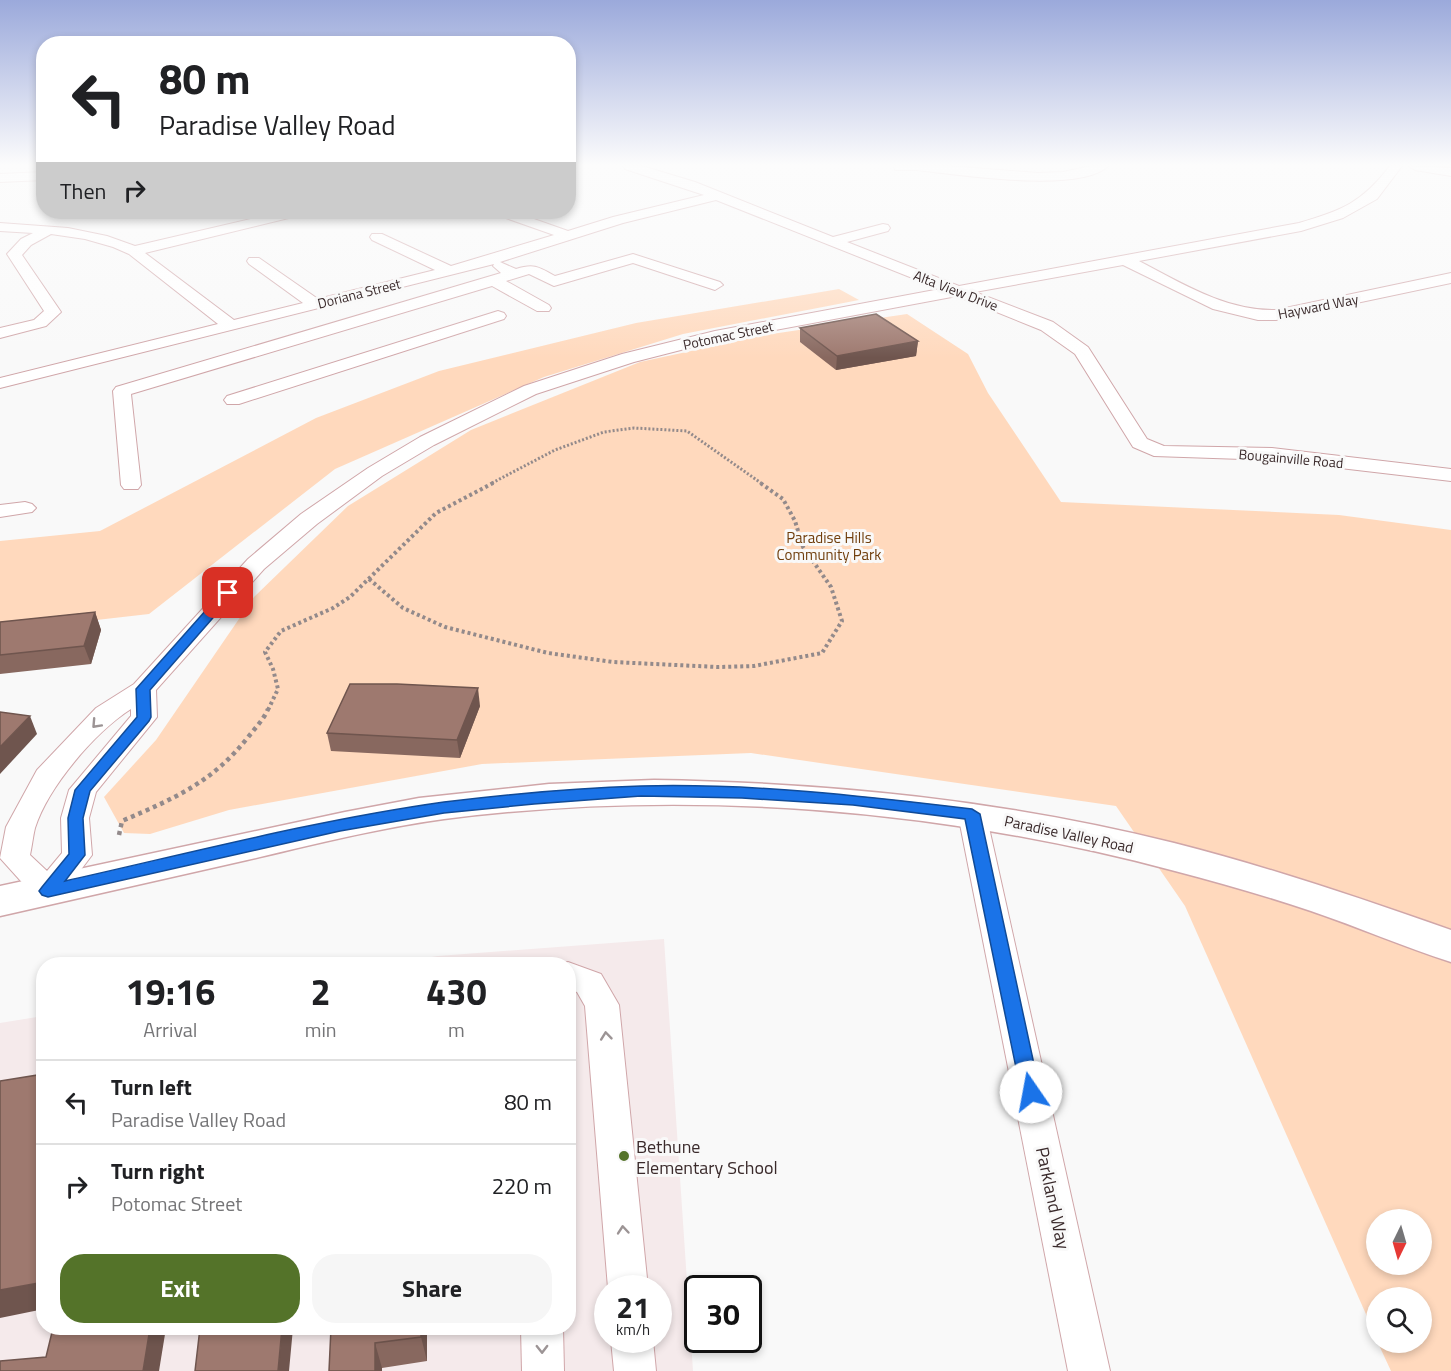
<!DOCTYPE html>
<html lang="en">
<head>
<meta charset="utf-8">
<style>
  body { margin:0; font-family:"Titillium Web",sans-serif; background:#f6f6f6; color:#202124; height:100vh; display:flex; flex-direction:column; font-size:22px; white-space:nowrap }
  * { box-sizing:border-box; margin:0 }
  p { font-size:20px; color:#757577 }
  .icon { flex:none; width:33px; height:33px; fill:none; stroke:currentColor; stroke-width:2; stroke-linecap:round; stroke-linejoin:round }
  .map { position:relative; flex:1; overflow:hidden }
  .drawer { position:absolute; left:36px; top:957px; width:540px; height:378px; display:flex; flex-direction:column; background:#fff; border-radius:24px; box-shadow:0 3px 9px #0003 }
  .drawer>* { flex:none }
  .banner { position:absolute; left:36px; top:36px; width:540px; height:183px; border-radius:24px; box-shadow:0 3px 9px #0003; background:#fff; color:#202124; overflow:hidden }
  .needle { width:39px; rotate:185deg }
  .fabs { position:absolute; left:1366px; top:1209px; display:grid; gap:12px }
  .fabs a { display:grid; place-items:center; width:66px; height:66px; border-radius:50%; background:#fff; box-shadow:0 3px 9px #0003; font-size:30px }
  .speed { position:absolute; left:594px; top:1275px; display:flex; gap:12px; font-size:30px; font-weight:700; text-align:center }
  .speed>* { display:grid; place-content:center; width:78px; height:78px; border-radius:50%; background:#fff; box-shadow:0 3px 9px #0003; line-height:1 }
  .speed small { font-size:15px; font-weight:400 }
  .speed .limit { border:3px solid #111; border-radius:9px; background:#fff; color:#111 }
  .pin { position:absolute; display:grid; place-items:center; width:51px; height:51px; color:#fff; margin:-26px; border-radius:12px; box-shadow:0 3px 9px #0006 }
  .me { position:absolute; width:66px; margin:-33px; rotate:348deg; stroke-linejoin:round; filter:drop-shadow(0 0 4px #0008) }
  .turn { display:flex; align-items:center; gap:21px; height:126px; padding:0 24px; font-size:27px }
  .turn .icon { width:78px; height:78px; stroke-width:2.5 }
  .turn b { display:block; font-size:42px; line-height:51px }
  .then { display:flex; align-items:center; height:57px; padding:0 24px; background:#0003; gap:12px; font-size:22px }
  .eta { display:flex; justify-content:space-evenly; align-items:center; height:102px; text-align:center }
  .eta b { font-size:36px; font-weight:700; line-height:42px }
  .primary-button { display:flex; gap:12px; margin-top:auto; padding:12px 24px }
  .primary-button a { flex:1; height:69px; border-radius:24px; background:#547329; color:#fff; font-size:24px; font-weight:700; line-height:69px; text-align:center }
  .primary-button a+a { background:#f6f6f6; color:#202124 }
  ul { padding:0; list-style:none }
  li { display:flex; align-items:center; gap:18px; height:84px; padding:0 24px; border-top:2px solid #e0e0e0 }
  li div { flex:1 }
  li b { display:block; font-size:22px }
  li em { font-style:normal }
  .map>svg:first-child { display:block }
  .built { fill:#f5eaeb; fill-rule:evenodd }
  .green { fill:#ffd9bd; fill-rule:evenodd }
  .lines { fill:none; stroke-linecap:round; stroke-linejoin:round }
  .minor-casing { stroke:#d0a6a9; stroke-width:2 }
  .major-casing { stroke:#d0a6a9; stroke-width:3 }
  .path-far2 { stroke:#938a8b; stroke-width:3; stroke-dasharray:2 2; stroke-linecap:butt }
  .path-far1 { stroke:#938a8b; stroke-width:4; stroke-dasharray:3 3; stroke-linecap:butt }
  .path { stroke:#938a8b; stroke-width:4.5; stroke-dasharray:4 4; stroke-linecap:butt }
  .minor { fill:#fff; fill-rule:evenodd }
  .major { fill:#fff; fill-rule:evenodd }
  .wall { fill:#88685f }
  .shaded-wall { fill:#6f554e }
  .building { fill:#9e796f; stroke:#6f554e; stroke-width:1.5 }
  .oneway { stroke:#9c9495 }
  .route { fill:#1a73e8; stroke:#114b97; stroke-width:1.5 }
  .poi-dot { fill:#547329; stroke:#f9f9f9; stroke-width:2 }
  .labels { text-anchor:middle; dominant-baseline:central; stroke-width:6; stroke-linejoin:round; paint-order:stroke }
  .far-street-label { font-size:14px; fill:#3a2a2b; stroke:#f9f9f9 }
  .park-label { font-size:15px; fill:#703e0c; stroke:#f9f9f9 }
  .street-label { font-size:15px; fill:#3a2a2b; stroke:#f9f9f9 }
  .near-poi-label { font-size:18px; fill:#3a2a2b; stroke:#f9f9f9; text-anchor:start }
  .near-street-label { font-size:18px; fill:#3a2a2b; stroke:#f9f9f9 }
</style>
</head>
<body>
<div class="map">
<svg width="1451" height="1371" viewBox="0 0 1451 1371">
  <rect width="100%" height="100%" fill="#f9f9f9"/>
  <path class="built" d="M664,939L693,1371H0V1023L43,1016L44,1328H568V964H385L438,956ZM608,1288H658V1340H608Z"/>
  <g class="green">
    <polygon points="839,289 859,300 683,334 544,377 335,469 149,614 0,631 0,541 100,531 316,418 439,371 636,323"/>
    <path d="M907,314L968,354L988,393L1061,502L1339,515L1451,530V1371H1391L1378,1343L1422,1342V1298H1377V1339L1185,906L1116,806L751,753L482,764L229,810L150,834L124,833L104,797L156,740L254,597L348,506L471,430L640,362L765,335ZM1377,1220H1422V1264H1377Z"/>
  </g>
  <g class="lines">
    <defs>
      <g id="minor">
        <path d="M623,166H642L695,182L833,237L883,224L888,225L890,228L888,231L847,242L959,286L1299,223C1343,210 1361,203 1390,166H1402L1377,199L1343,218L1301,231L1139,261C1183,284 1226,311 1276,310L1451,273V283L1276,320H1258L1213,309L1123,265L975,292L1053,322L1088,347L1147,439L1164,446L1272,448L1451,469V481L1272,460L1154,456L1133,447L1075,354L1041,330L957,296L716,341L634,362L536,394L434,445L382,476L317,524L264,569L156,690L157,717L96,792L89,818L92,855L59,899L48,902L37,899L0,858L6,827L37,770L96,708L134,684L248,559L301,514L368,468L420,437L524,386L622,354L715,331L940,289L716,200L623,223L500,262L516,269C534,263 539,267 555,276L633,254L720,282L723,285L715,290L633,263L554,286L529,274L506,281L549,305L551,308L549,311H537L492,286L131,394L141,485L138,489H124L121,485L113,391L116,387L501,273L493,266L494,264L0,388V378L218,324L129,254L113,247L85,239L51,234L31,245L22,255L61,312L46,326L0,338V328L34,320L44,311L7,254L21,239L33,233L0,231V223L68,228L107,236L135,246L281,212H302L301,215L145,253L234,320L303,303L249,264L247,261L249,258H259L318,299L435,270L372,240L370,237L372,234H382L451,266L554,235L497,215L496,212H514L568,231L613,217L704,195L625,169ZM131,709V716L69,790L61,818L62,853L47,871L30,855C32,846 33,836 35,828C48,787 95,732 131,709Z"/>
        <path d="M894,166H949L1038,173L1063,172L1091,166H1108C1080,194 956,174 916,170H895Z"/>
        <polygon points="1409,166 1451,168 1451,176 1415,170"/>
        <polygon points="44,172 44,180 0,182 0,174"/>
        <polygon points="498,311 504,313 506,316 504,319 239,404 227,404 224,400 227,396"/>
        <polygon points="25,502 32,504 36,508 32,512 0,517 0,505"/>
        <polygon points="972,804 982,807 986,814 1110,1371 1068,1371 958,814 962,807"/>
        <polygon points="568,962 601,974 619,1005 648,1288 608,1288 585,1006 577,992 568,989 568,964 561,964"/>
        <polygon points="521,1328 563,1328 564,1371 522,1371"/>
        <polygon points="611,1340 653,1340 656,1371 614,1371"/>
      </g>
      <path id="major" d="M654,780C832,783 1001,800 1174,843C1269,867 1359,898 1451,930V962C1404,947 1358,927 1311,911C1266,896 1221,883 1175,871C938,808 688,788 444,819C378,828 312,845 247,860C165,879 82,897 0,916V886L345,812L419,798L549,784Z"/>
    </defs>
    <use href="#minor" class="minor-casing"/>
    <use href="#major" class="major-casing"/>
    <polyline class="path-far2" points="492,483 555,450 604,432 634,428 687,431 761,483"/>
    <g class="path-far1">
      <polyline points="369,579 403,608 445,627 548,653 613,662 718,667 754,666 822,653 842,621 831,587 803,547 795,521 783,499 759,482"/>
      <polyline points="268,710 278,689 273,669 265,652 281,631 333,608 350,597 436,513 495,482"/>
    </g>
    <path class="path" d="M119,835L122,821C175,798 212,783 249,736C256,727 264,719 268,709"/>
    <use href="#minor" class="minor"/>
    <use href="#major" class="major"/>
  </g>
  <g class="wall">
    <polygon points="800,328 918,341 916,356 836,370 800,342"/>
    <polygon points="95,612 101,630 91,664 0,674 0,622"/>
    <polygon points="480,706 460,758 331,751 327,733"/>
    <polygon points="331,1328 427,1328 427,1361 382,1368 382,1371 329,1371"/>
  </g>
  <g class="shaded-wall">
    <polygon points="918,341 916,356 836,370 837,356"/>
    <polygon points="95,612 101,630 91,664 84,646"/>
    <polygon points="478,688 480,706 460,758 457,740"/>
    <polygon points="30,716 37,734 0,774 0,747"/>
    <polygon points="44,1282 44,1309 0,1318 0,1290"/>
    <polygon points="150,1328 166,1328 159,1371 143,1371"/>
    <polygon points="282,1328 293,1328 289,1371 278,1371"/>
    <polygon points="421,1328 427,1328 427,1361 421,1337"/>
    <polygon points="375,1343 382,1368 382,1371 375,1371"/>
  </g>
  <g class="building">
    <polygon points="876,314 918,341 837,356 800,328"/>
    <polygon points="95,612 84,646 0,655 0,622"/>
    <polygon points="350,684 397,684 478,688 457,740 327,733"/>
    <polygon points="0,712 30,716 0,747"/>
    <polygon points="44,1074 44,1282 0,1290 0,1081"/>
    <polygon points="53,1328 150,1328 143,1371 0,1371 0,1361 46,1357"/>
    <polygon points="200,1328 282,1328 278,1371 195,1371"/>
    <polygon points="331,1328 421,1328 421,1337 375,1343 375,1371 329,1371"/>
  </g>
  <defs><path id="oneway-chevron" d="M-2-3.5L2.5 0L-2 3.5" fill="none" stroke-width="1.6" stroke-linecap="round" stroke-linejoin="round" transform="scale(1.5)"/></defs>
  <g class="oneway">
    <use href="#oneway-chevron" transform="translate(96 724) rotate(133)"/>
    <use href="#oneway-chevron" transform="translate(606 1036) rotate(-96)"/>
    <use href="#oneway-chevron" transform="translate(623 1230) rotate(-95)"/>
    <use href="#oneway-chevron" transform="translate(542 1349) rotate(89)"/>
  </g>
  <linearGradient id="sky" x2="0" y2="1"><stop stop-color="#9ba9db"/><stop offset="0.46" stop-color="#fcfcfc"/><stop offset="1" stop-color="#fcfcfc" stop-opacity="0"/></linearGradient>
  <rect width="1451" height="358" fill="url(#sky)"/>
  <path class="route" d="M228,590L232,591L234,593L232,596L150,690L151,717L149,721L90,791L83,818L85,855L65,881C190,853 316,820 444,802C509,794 576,788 641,786C752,783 863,796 972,809L980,814L1040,1092L1037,1098L1031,1100L1024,1098L1021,1092L965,819L853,805L742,798L641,796L534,804L444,813L340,831L48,897L42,895L39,891L42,887L69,854L68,818L75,790L137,717L136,689L223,591Z"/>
  <circle class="poi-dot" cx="624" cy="1156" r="6"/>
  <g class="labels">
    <g class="far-street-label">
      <text transform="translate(956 290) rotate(21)">Alta View Drive</text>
      <text transform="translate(359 293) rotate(-14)">Doriana Street</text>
      <text transform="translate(1318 306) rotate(-11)">Hayward Way</text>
      <text transform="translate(728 335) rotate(-12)">Potomac Street</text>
      <text transform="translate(1291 458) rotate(5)">Bougainville Road</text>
    </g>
    <g class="park-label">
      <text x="829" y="537">Paradise Hills<tspan x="829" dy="17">Community Park</tspan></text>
    </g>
    <g class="street-label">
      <text transform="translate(1069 834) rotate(12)">Paradise Valley Road</text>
    </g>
    <g class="near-poi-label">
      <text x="636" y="1146">Bethune<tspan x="636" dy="21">Elementary School</tspan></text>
    </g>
    <g class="near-street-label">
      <text transform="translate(1053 1198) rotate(78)">Parkland Way</text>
    </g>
  </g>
</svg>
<div class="fabs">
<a><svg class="needle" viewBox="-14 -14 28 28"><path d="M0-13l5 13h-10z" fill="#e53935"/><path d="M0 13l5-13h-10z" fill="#757577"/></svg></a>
<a><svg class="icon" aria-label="search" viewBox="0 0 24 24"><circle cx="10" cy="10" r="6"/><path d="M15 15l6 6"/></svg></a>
</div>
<div class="speed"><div>21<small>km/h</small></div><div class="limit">30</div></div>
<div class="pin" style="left:228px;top:593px;background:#d93025"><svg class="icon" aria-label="arrive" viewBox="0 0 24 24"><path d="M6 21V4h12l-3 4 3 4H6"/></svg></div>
<svg class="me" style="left:1031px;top:1092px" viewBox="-20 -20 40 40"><circle r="19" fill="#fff"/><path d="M0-13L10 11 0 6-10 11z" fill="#1a73e8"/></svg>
<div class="banner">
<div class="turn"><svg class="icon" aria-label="left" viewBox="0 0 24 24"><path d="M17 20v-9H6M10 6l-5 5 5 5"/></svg><div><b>80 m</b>Paradise Valley Road</div></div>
<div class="then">Then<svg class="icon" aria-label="right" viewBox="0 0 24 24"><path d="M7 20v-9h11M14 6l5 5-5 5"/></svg></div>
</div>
<section class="drawer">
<div class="eta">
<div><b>19:16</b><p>Arrival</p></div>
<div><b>2</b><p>min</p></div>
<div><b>430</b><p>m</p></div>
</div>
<ul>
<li><svg class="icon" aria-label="left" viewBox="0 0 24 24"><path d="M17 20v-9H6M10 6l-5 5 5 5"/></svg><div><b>Turn left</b><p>Paradise Valley Road</p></div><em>80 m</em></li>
<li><svg class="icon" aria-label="right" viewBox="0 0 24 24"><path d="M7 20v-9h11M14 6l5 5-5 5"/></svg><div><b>Turn right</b><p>Potomac Street</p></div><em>220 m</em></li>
</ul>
<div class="primary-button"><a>Exit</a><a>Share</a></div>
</section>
</div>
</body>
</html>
